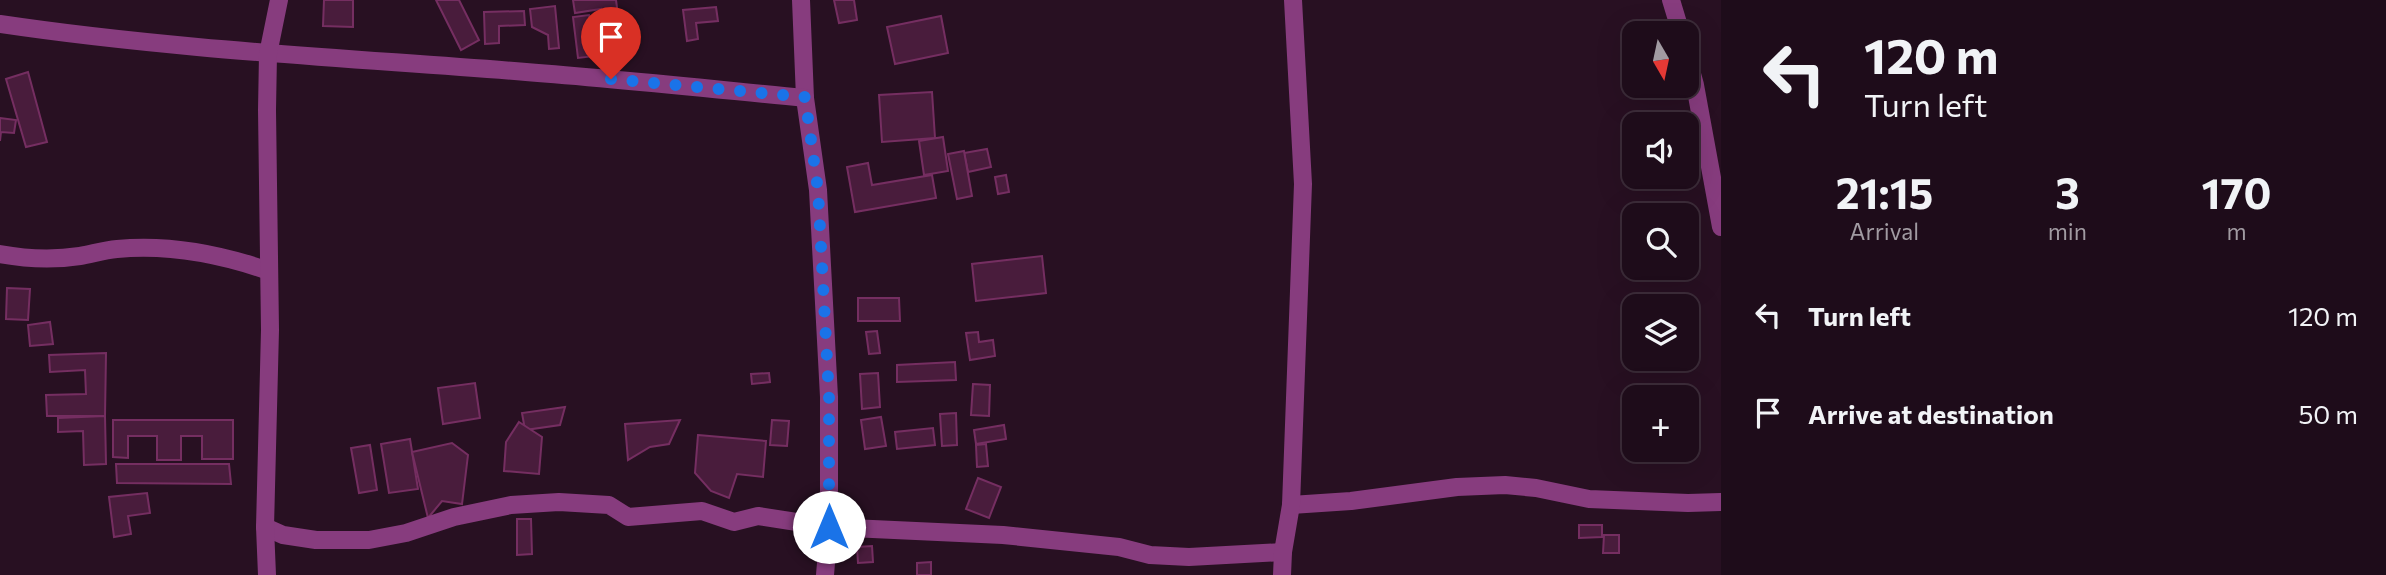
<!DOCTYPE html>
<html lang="en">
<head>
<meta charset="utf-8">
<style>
  body { margin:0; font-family:Commissioner,sans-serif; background:#261523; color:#f1f3f6; height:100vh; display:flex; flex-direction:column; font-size:26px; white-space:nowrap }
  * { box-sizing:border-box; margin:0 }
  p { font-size:23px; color:#a19ba2 }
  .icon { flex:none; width:38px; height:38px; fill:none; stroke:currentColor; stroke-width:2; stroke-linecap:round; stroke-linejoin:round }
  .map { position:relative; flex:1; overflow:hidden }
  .panel { display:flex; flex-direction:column; background:#1e0c1a; width:665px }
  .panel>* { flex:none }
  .banner { background:#1e0c1a; color:#f1f3f6; overflow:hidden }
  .needle { width:46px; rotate:171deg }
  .controls { position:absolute; left:1622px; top:21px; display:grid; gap:14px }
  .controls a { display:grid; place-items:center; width:77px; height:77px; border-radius:14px; background:#1e0c1a; box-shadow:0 7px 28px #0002,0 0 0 2px #3c2c39; font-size:35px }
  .pin { position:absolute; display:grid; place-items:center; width:60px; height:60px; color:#fff; margin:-72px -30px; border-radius:50% 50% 50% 0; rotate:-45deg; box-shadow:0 0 7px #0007 }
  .pin .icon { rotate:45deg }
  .me { position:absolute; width:77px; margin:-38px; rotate:0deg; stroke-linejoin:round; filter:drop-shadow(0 0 5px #0008) }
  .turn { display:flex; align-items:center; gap:24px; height:147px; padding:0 28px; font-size:32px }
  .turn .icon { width:91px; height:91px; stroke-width:2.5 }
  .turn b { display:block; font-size:49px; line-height:60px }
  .eta { display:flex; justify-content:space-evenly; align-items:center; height:119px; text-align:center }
  .eta b { font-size:42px; font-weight:700; line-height:49px }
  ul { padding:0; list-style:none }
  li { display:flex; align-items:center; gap:21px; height:98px; padding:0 28px }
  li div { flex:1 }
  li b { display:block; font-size:26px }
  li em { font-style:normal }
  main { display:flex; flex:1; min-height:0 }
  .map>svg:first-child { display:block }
  .building { fill:#491c3c; stroke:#752e61; stroke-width:2 }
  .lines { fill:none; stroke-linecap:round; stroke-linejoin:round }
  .minor { stroke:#873c7e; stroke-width:18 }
  .route { stroke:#1a73e8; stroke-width:12; stroke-dasharray:0 21.6 }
</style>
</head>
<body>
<main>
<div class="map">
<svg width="1721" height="575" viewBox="0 0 1721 575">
  <rect width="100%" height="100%" fill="#281022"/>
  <g class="building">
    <polygon points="324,0 353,0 353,27 323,26"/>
    <polygon points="436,0 459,0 479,40 461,50"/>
    <polygon points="573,0 616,0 623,52 606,55 601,9 575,13"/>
    <polygon points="834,0 854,0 857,20 839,23"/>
    <polygon points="555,6 559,48 549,49 548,35 532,27 530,9"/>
    <polygon points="716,7 718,21 696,23 698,39 687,41 683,10"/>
    <polygon points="524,11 525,25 499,26 499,43 485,44 484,12"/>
    <polygon points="589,15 595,56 578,58 573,17"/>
    <polygon points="941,16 948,53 895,64 887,27"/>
    <polygon points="28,72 47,142 26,147 6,79"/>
    <polygon points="932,92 935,138 882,142 879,95"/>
    <polygon points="0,118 16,120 14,133 1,132 0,141"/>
    <polygon points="943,137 948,171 924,175 919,141"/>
    <polygon points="987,149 991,167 968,172 964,153"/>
    <polygon points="964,151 972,196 957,199 948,154"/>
    <polygon points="868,163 872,185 932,175 936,198 855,212 847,167"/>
    <polygon points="1006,175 1009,192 998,194 995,177"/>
    <polygon points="1042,256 1046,293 976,301 972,264"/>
    <polygon points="7,288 30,289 28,320 6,319"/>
    <polygon points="858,298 899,298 900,321 858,321"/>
    <polygon points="50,322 53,344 30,346 28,325"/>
    <polygon points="877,331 880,353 869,354 866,332"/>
    <polygon points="978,332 979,342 993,340 995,356 970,360 966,333"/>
    <polygon points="106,353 105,416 47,416 46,395 86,394 85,370 50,372 49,355"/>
    <polygon points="955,362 956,380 897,382 897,365"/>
    <polygon points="769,373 770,382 752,384 751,374"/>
    <polygon points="878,373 880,407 862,409 860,374"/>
    <polygon points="475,383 480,418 443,424 438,388"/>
    <polygon points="973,384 990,385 989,416 971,415"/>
    <polygon points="565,407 560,425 525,430 522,413"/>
    <polygon points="956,413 957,445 942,446 940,414"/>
    <polygon points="105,416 106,464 84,465 83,431 58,432 58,418"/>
    <polygon points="881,417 886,446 865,449 861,420"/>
    <polygon points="113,420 233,420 233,459 202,459 202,436 181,436 181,460 157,460 157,436 128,436 128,458 113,457"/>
    <polygon points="680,420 669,444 650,447 628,460 625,424"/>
    <polygon points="772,420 789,421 787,446 770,445"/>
    <polygon points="519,422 542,437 539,474 504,471 506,442"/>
    <polygon points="1004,425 1006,439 976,444 974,430"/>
    <polygon points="933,428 935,445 897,449 895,432"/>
    <polygon points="698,435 766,441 763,477 737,474 729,498 711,491 695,473"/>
    <polygon points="410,439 418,489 389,493 381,444"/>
    <polygon points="452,443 468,455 462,504 442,501 428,518 412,452"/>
    <polygon points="986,444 988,466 977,467 976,445"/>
    <polygon points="370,445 377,490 359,493 351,448"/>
    <polygon points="116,464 229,464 231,484 117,483"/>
    <polygon points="978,478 1001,487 989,518 966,509"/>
    <polygon points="147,493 150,513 128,516 131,534 114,537 109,497"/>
    <polygon points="517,519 531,519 532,554 517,555"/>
    <polygon points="1579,525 1602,525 1602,537 1579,538"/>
    <polygon points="1604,535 1619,535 1619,553 1603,553"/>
    <polygon points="872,546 873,562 858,563 857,547"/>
    <polygon points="931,562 931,575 917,575 917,563"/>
  </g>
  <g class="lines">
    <g class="minor">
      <polyline points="801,0 805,98 818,190 829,397 829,527 825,575"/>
      <polyline points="1671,0 1681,33"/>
      <path d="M0,24C175,50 350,58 526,72C619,79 712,89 805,98"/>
      <polyline points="1687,56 1695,85 1721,227"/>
      <path d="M0,254C27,259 53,260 80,256C92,254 104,250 117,249C169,244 220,254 269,271"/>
      <polyline points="1291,505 1351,501 1457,487 1505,485 1536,488 1589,499 1688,503 1721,502"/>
      <polyline points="265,527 283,535 316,540 369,540 406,533 454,517 511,505 559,502 609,505 628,517 702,511 734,522 758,516 829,527 1003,535 1119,547 1150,555 1189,557 1283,552"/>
      <polyline points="267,575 265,527 270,330 267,110 268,54 279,0"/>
      <polyline points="1282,575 1283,552 1291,505 1303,184 1293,0"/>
    </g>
  </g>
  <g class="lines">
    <polyline class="route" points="611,79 805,97 818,190 829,397 829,527"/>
  </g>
</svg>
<div class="controls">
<a><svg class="needle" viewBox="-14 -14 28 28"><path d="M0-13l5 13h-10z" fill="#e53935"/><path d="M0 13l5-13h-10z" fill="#a19ba2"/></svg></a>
<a><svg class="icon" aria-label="sound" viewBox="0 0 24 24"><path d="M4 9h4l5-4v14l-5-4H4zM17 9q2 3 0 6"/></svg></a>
<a><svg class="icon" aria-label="search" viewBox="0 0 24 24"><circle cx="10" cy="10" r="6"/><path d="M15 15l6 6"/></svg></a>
<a><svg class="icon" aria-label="layers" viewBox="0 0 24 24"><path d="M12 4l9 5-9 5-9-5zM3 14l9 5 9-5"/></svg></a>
<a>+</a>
</div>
<div class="pin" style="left:611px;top:79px;background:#d93025"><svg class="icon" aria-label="arrive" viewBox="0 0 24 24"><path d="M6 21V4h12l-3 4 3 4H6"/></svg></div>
<svg class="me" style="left:829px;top:527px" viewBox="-20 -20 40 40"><circle r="19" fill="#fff"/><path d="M0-13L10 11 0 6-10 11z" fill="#1a73e8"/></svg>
</div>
<section class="panel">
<div class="banner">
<div class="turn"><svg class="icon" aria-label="left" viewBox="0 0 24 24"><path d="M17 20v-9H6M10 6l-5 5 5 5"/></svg><div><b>120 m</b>Turn left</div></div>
</div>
<div class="eta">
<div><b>21:15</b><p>Arrival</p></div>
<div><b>3</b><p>min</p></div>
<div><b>170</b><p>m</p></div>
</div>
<ul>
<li><svg class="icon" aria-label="left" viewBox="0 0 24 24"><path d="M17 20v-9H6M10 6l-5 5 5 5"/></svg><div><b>Turn left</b></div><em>120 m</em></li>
<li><svg class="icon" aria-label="arrive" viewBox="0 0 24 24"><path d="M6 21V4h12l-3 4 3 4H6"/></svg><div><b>Arrive at destination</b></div><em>50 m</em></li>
</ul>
</section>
</main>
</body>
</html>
